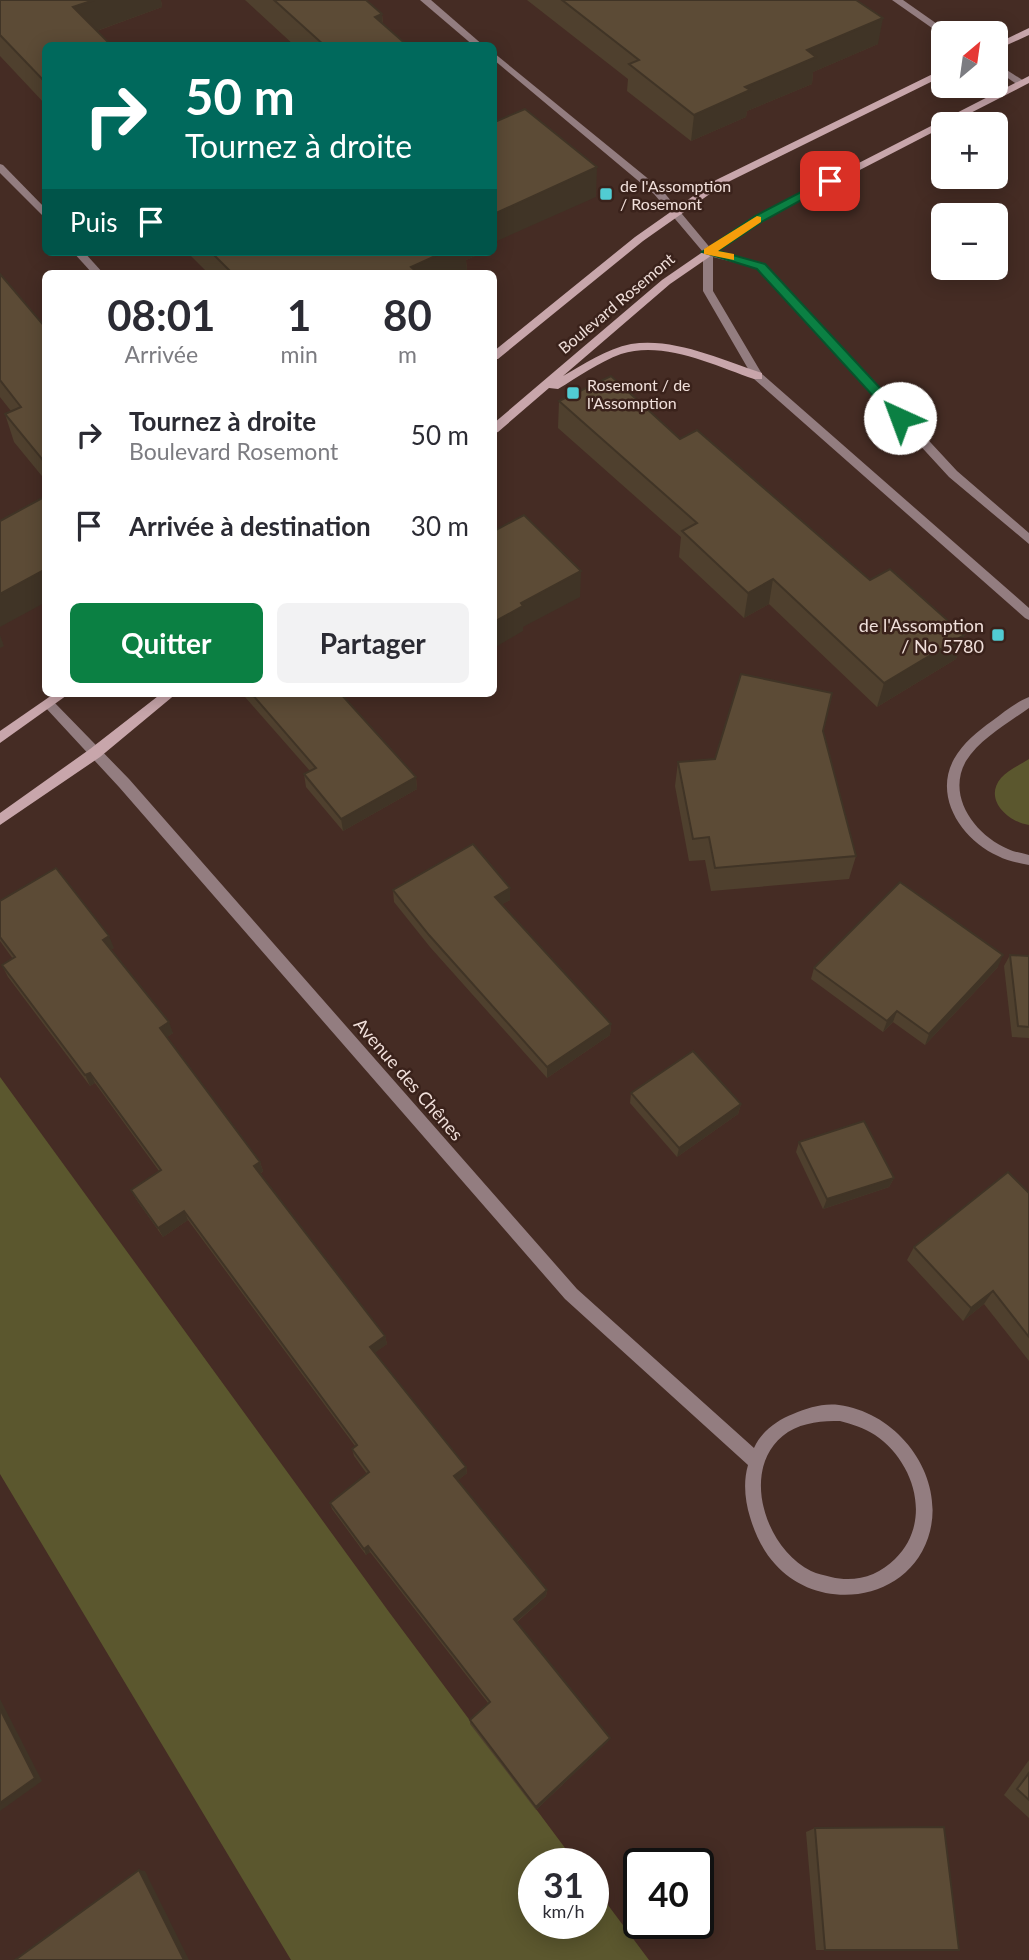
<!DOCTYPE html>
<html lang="fr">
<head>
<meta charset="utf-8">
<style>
  body { margin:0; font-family:Lato,sans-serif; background:#f2f2f3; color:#2b2b33; height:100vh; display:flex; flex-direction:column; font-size:26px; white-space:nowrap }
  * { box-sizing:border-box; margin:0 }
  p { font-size:23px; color:#7c7c81 }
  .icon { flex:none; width:38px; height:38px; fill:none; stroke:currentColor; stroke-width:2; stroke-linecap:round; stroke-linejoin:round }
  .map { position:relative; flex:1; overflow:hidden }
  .drawer { position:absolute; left:42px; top:270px; width:455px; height:427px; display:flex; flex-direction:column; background:#fff; border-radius:10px; box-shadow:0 4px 18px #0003 }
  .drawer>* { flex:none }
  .banner { position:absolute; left:42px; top:42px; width:455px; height:214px; border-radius:10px; box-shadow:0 4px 18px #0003; background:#00695c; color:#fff; overflow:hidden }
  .needle { width:46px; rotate:29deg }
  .buttons { position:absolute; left:931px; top:21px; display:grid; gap:14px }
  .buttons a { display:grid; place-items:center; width:77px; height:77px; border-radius:10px; background:#fff; box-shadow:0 4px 18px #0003; font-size:35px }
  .speed { position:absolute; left:518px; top:1848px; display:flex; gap:14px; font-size:35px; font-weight:700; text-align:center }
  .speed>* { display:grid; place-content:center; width:91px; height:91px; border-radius:50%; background:#fff; box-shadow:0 4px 18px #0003; line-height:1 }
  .speed small { font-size:18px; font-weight:400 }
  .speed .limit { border:4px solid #111; border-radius:10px; background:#fff; color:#111 }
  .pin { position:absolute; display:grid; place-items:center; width:60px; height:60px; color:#fff; margin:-30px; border-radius:14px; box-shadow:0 4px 10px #0006 }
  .me { position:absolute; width:77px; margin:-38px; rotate:317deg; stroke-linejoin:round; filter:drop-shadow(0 0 5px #0008) }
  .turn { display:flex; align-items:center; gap:24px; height:147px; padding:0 28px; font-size:32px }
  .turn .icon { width:91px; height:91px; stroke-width:2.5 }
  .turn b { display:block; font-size:49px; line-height:60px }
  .then { display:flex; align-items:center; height:66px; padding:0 28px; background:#0003; gap:14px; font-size:26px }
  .eta { display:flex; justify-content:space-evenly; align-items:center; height:119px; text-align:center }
  .eta b { font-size:42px; font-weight:700; line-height:49px }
  .action { display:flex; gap:14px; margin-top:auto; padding:14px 28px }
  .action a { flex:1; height:80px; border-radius:10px; background:#0b8043; color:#fff; font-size:28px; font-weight:700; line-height:80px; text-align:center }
  .action a+a { background:#f2f2f3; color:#2b2b33 }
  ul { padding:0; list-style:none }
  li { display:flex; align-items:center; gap:21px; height:91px; padding:0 28px }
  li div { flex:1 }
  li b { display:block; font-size:26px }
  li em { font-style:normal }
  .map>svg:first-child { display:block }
  .green { fill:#5b572e }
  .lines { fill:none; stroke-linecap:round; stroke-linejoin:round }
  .minor { fill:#937d80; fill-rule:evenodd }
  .tertiary { fill:#937d80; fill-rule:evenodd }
  .secondary { fill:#c8a6ab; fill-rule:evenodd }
  .wall { fill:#4f402e }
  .shaded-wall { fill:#403426 }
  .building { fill:#5c4b36; stroke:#403426; stroke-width:2 }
  .route { fill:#0b8043; stroke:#07532c; stroke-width:2 }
  .slow { fill:#f59e0b }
  .poi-dot { fill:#51ccd3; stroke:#3a221b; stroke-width:2.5 }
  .labels { text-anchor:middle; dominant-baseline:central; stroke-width:5; stroke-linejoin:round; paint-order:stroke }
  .far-poi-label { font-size:16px; fill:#f0dfda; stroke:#3a221b; text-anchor:start }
  .far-street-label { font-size:16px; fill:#f0dfda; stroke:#3a221b }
  .poi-label { font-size:18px; fill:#f0dfda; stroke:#3a221b; text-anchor:end }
  .street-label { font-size:18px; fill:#f0dfda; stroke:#3a221b }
</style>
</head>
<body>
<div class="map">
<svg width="1029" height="1960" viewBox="0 0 1029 1960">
  <rect width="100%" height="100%" fill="#452c24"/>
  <g class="green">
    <path d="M1029,759V825C1008,822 983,799 1001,778C1008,770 1020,765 1029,759Z"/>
    <polygon points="0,1077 389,1612 577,1864 534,1864 534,1923 593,1923 593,1885 649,1960 291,1960 0,1474"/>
  </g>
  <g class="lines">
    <g class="minor">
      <polygon points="892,0 903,0 950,33 942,35"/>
      <polygon points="996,63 1024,81 1024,85 1018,85 996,70"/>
      <polygon points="0,164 3,165 46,209 46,219 0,173"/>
      <polygon points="73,252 84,252 103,273 92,273"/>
      <path d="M1029,697V708C1008,723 980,739 966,761C946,796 975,835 1008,849C1014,852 1022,853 1029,855V865C1019,863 1007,861 998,856C962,840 933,797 954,759C963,743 978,731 992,721C1004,712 1016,702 1029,697Z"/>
      <path d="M49,699L53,701L129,779L577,1289L754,1448C761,1432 777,1420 793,1414C808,1408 822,1403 839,1405C900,1413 948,1479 928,1538C906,1603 818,1613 775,1564C763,1551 755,1534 750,1517C745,1501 743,1482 748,1465L565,1299L119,787L45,707L43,704ZM840,1421C852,1424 864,1428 875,1435C915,1462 933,1522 895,1559C878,1576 855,1583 831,1577C825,1575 817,1574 811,1571C764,1548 738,1465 788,1432C804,1422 823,1421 840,1421Z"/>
    </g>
    <g class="tertiary">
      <polygon points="420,0 431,0 484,46 474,46"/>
      <polygon points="494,53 662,190 712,250 765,264 957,471 1029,533 1029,544 949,477 757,268 713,257 713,291 762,374 1029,608 1029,620 1025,618 754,379 703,291 703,252 654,194 494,60"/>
    </g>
    <g class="secondary">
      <polygon points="1029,28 1029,35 996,50 996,44"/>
      <polygon points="943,69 943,76 724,184 643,241 498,359 494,359 494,351 635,237 716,180"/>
      <path d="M1029,76V83L949,124H943V127L763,220L670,284L563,376C584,364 606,349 631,344C674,337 722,360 762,373V379H754C714,365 663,340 621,354C599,362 578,377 558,389L549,388L498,432L494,433V423L662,280L755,216Z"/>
      <polygon points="55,693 70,693 0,743 0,731"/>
      <polygon points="162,693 177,693 100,757 0,825 0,813 90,749"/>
    </g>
  </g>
  <g class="wall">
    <polygon points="0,0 161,0 162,7 97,31 46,46 46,105 0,56"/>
    <polygon points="245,0 366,0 382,14 383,24 408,46 295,46"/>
    <polygon points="527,0 856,0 878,44 813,72 812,84 747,111 746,117 691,141 627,91 628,79"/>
    <polygon points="187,252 484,252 466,260 467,271 463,273 208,273"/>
    <polygon points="0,274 46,328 46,481 14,442 5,414 11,411 0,397"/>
    <polygon points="559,401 680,439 870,580 964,635 956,659 877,707 769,604 744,618 679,557 681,537 558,428"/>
    <polygon points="245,693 340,693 416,777 417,789 343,831 306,787 304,774 310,771 245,697"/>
    <polygon points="823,731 856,856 849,879 711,891 705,860 689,861 675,786 678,762 715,759"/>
    <polygon points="510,888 510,900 502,904 611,1024 610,1035 547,1078 430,947 394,902 393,890"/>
    <polygon points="0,901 114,948 111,949 173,1033 167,1037 260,1162 263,1171 260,1174 385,1336 387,1344 374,1353 466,1467 467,1473 457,1481 547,1590 546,1596 517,1622 610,1738 608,1741 536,1810 470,1724 470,1720 488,1703 370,1552 366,1555 332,1509 330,1503 367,1474 354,1456 352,1449 355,1446 188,1220 163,1237 136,1199 131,1190 159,1171 95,1083 90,1086 8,977 2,965 13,959 0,941"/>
    <polygon points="1010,955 1029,956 1029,1038 1012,1037 1004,966"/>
    <polygon points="998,967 925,1045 893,1022 883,1032 811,979 814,968"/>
    <polygon points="631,1093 741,1104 738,1114 677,1157 630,1103"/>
    <polygon points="799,1142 894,1178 889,1187 823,1209 796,1152"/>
    <polygon points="1029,1193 1029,1361 984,1304 963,1321 907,1260 914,1247"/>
    <polygon points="1029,1760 1029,1818 1004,1795"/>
    <polygon points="815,1828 959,1950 816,1950 806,1832"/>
  </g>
  <g class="shaded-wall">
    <polygon points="94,0 161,0 162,7 80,37 73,7"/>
    <polygon points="382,14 384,44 375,17"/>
    <polygon points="883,18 878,44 813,72 812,84 747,111 746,117 691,141 694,115 745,87 807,50"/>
    <polygon points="597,167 596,197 497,241 498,246 494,248 494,214"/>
    <polygon points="444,252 484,252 466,260 467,271 463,273 411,273 411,267"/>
    <polygon points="46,569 46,602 0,627 0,594"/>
    <polygon points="581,571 580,597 523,627 523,631 494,648 494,622 521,603"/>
    <polygon points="773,579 769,604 744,618 748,593"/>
    <polygon points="0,635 4,646 0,648"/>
    <polygon points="964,635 956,659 877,707 884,683"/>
    <polygon points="416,777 417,789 343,831 341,819"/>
    <polygon points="510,888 510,900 495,908 495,897"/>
    <polygon points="109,936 114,948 108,951 103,940"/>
    <polygon points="1003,955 998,967 925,1045 929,1034"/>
    <polygon points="897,1011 893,1022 883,1032 887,1021"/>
    <polygon points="169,1022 173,1033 164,1039 160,1028"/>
    <polygon points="611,1024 610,1035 547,1078 547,1067"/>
    <polygon points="90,1073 95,1083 90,1086 85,1075"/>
    <polygon points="741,1104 738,1114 677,1157 679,1148"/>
    <polygon points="260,1162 263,1171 257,1176 254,1166"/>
    <polygon points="894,1178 889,1187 823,1209 827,1199"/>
    <polygon points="184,1211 188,1220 163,1237 158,1228"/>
    <polygon points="993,1291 984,1304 963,1321 971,1308"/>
    <polygon points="385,1336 387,1344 372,1355 370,1347"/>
    <polygon points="466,1467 467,1473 455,1483 454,1476"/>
    <polygon points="368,1546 370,1552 366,1555 364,1549"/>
    <polygon points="547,1590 546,1596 514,1624 514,1619"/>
    <polygon points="0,1699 42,1781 0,1811"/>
    <polygon points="610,1738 608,1741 536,1810 536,1807"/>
    <polygon points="139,1870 145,1871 189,1960 184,1960"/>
  </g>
  <g class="building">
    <polygon points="0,0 94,0 73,7 112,46 46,46 46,83 0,35"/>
    <polygon points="274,0 366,0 382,14 375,17 408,46 325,46"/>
    <polygon points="562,0 856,0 883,18 807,50 816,57 745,87 750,90 694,115 629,64 639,60"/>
    <polygon points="525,109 597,167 494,214 494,118 497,121"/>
    <polygon points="211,252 444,252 411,267 418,273 232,273"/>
    <polygon points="0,274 46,328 46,464 5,414 21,407 0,380"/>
    <polygon points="611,376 680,439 697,430 870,580 890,569 964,635 884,683 773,579 748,593 682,531 697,523 559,401"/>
    <polygon points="46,496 46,569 0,594 0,521"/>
    <polygon points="524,515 581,571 521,603 523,606 494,622 494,531"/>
    <polygon points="741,674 832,693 823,731 856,856 715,868 709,837 693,839 678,762 715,759"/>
    <polygon points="251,693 340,693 416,777 341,819 304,774 316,768"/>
    <polygon points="473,844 510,888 495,897 611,1024 547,1067 429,935 393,890"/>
    <polygon points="56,868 109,936 103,940 169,1022 160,1028 260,1162 254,1166 385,1336 370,1347 466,1467 454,1476 547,1590 514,1619 610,1738 536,1807 470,1720 490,1702 368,1546 364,1549 330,1503 369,1472 352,1449 357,1445 184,1211 158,1228 131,1190 161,1170 90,1073 85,1075 2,965 15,957 0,937 0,901"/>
    <polygon points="900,882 1003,955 929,1034 897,1011 887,1021 814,968"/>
    <polygon points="1010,955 1029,956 1029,1027 1018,1026"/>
    <polygon points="693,1051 741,1104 679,1148 631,1093"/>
    <polygon points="864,1121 894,1178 827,1199 799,1142"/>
    <polygon points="1008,1172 1029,1193 1029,1337 993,1291 971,1308 914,1247"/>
    <polygon points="0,1709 35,1778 0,1803"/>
    <polygon points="1029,1773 1029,1800 1017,1789"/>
    <polygon points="944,1827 959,1950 825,1950 815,1828"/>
    <polygon points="139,1870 184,1960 15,1960"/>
  </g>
  <polygon class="route" points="826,179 836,181 763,221 718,251 765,264 905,415 905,421 896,421 757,269 702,252 755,216"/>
  <polygon class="slow" points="757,216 761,217 761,222 718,251 734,254 734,260 704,254 704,249"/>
  <g class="poi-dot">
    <rect x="599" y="187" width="14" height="14" rx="3.5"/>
    <rect x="566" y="386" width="14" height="14" rx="3.5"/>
    <rect x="991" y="628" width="14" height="14" rx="3.5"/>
  </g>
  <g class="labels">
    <g class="far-poi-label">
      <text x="620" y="185">de l'Assomption<tspan x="620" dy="18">/ Rosemont</tspan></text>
      <text x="587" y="384">Rosemont / de<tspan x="587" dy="18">l'Assomption</tspan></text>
    </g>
    <g class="far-street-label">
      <text transform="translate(616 303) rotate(-40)">Boulevard Rosemont</text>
    </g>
    <g class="poi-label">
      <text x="984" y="625">de l'Assomption<tspan x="984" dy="21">/ No 5780</tspan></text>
    </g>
    <g class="street-label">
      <text transform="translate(409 1079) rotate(49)">Avenue des Chênes</text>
    </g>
  </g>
</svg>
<div class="buttons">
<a><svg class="needle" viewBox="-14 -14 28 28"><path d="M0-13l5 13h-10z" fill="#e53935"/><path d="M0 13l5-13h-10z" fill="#7c7c81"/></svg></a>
<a>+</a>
<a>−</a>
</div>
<div class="speed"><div>31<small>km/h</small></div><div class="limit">40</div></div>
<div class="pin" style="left:830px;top:181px;background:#d93025"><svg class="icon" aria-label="arrive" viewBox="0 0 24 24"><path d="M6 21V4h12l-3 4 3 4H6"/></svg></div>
<svg class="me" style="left:900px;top:418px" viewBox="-20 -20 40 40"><circle r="19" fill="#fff"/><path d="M0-13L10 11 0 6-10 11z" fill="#0b8043"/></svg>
<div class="banner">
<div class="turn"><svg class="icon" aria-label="right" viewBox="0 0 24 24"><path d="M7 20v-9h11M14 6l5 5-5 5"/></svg><div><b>50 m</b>Tournez à droite</div></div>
<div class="then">Puis<svg class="icon" aria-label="arrive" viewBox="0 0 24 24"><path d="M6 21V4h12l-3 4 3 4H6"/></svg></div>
</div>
<section class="drawer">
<div class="eta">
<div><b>08:01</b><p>Arrivée</p></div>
<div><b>1</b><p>min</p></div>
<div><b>80</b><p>m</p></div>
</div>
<ul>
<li><svg class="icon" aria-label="right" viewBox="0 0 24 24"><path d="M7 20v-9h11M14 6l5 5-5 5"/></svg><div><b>Tournez à droite</b><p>Boulevard Rosemont</p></div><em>50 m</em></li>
<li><svg class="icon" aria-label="arrive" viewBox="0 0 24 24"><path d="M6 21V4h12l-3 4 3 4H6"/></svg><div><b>Arrivée à destination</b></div><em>30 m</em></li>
</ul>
<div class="action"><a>Quitter</a><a>Partager</a></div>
</section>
</div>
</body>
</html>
